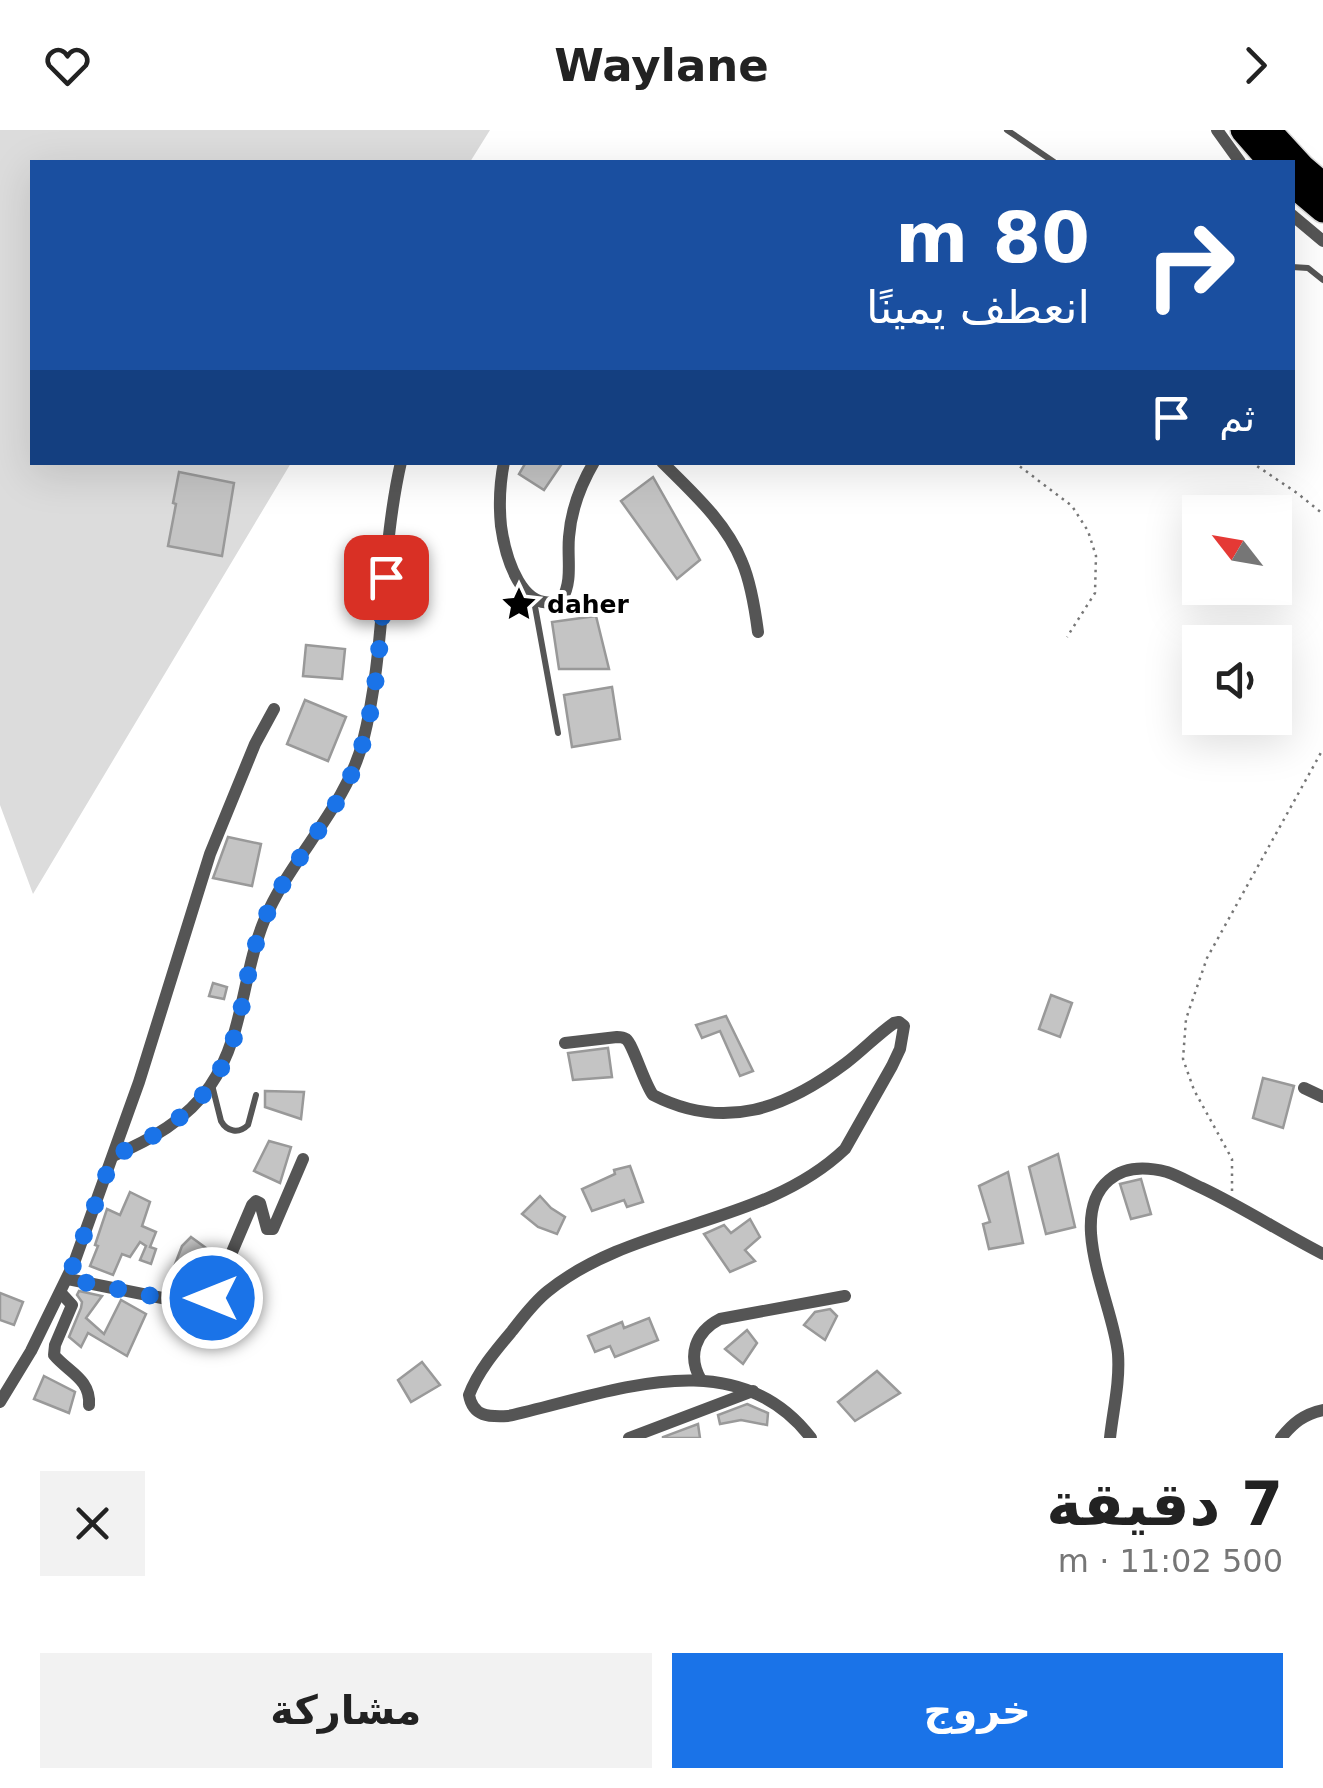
<!DOCTYPE html>
<html lang="ar">
<head>
<meta charset="utf-8">
<style>
  body { margin:0; font-family:"DejaVu Sans","Noto Sans Arabic",sans-serif; background:#f2f2f2; color:#222; direction:rtl; height:100vh; display:flex; flex-direction:column; font-size:38px; white-space:nowrap }
  * { box-sizing:border-box; margin:0 }
  p { font-size:32px; color:#767676 }
  .icon { flex:none; width:55px; height:55px; fill:none; stroke:currentColor; stroke-width:2; stroke-linecap:round; stroke-linejoin:round }
  .map { position:relative; height:1308px; overflow:hidden; direction:ltr }
  .sheet { display:flex; flex-direction:column; background:#fff; flex:1 }
  .sheet>* { flex:none }
  .banner { position:absolute; left:30px; top:30px; width:1265px; height:305px; border-radius:0px; box-shadow:0 10px 40px #0002; direction:rtl; background:#1a4fa0; color:#fff; overflow:hidden }
  .needle { width:65px; rotate:301deg }
  .controls { position:absolute; left:1182px; top:365px; display:grid; gap:20px }
  .controls a { display:grid; place-items:center; width:110px; height:110px; border-radius:0px; background:#fff; box-shadow:0 10px 40px #0002; font-size:50px }
  .pin { position:absolute; display:grid; place-items:center; width:85px; height:85px; color:#fff; margin:-42px; border-radius:20px; box-shadow:0 5px 15px #0006 }
  .me { position:absolute; width:110px; margin:-55px; rotate:270deg; stroke-linejoin:round; filter:drop-shadow(0 0 8px #0008) }
  .turn { display:flex; align-items:center; gap:35px; height:210px; padding:0 40px; font-size:45px }
  .turn .icon { width:130px; height:130px; stroke-width:2.5 }
  .turn b { display:block; font-size:70px; line-height:85px }
  .then { display:flex; align-items:center; height:95px; padding:0 40px; background:#0003; gap:20px; font-size:38px }
  .round { display:grid; place-items:center; flex:none; width:105px; height:105px; border-radius:0px; background:#f2f2f2 }
  .headline { display:flex; align-items:center; justify-content:space-between; height:170px; padding:0 40px }
  h1 { font-size:60px; font-weight:800; line-height:75px }
  .cta { display:flex; gap:20px; margin-top:auto; padding:20px 40px }
  .cta a { flex:1; height:115px; border-radius:0px; background:#1a73e8; color:#fff; font-size:40px; font-weight:800; line-height:115px; text-align:center }
  .cta a+a { background:#f2f2f2; color:#222 }
  header { display:flex; justify-content:space-between; align-items:center; height:130px; padding:0 40px; background:#fff; font-size:45px; font-weight:800 }
  .map>svg:first-child { display:block }
  .green { fill:#dcdcdc }
  .building { fill:#c4c4c4; stroke:#999; stroke-width:2.5 }
  .lines { fill:none; stroke-linecap:round; stroke-linejoin:round }
  .motorway-casing { stroke:#dbdbdb; stroke-width:28 }
  .path { stroke:#777; stroke-width:2.5; stroke-dasharray:2.5 5; stroke-linecap:butt }
  .service { stroke:#555; stroke-width:6 }
  .minor { stroke:#555; stroke-width:12 }
  .motorway { stroke:#000; stroke-width:25 }
  .route { stroke:#1a73e8; stroke-width:18; stroke-dasharray:0 32.4 }
  .labels { text-anchor:middle; dominant-baseline:central; stroke-width:8; stroke-linejoin:round; paint-order:stroke }
  .poi-label { font-size:25px; font-weight:bold; fill:#000; stroke:#fff; text-anchor:start }
</style>
</head>
<body>
<header><svg class="icon" aria-label="forward" viewBox="0 0 24 24"><path d="M9 5l7 7-7 7"/></svg>Waylane<svg class="icon" aria-label="heart" viewBox="0 0 24 24"><path d="M12 20l-8-8c-3-5 5-10 8-4 3-6 11-1 8 4z"/></svg></header>
<div class="map">
<svg width="1323" height="1308" viewBox="0 0 1323 1308">
  <rect width="100%" height="100%" fill="#fff"/>
  <polygon class="green" points="0,0 490,0 470,32 32,32 32,332 291,333 33,764 0,675"/>
  <g class="building">
    <polygon points="526,332 563,332 544,360 519,344"/>
    <polygon points="179,342 234,353 222,426 168,416 176,374 173,373"/>
    <polygon points="653,347 700,430 677,449 621,371"/>
    <polygon points="596,486 609,539 559,539 552,492"/>
    <polygon points="306,515 345,519 342,549 303,546"/>
    <polygon points="612,557 620,609 572,617 564,565"/>
    <polygon points="305,570 346,587 328,631 287,614"/>
    <polygon points="228,707 261,714 252,756 213,748"/>
    <polygon points="213,853 227,857 224,869 209,866"/>
    <polygon points="1051,865 1072,873 1060,907 1039,899"/>
    <polygon points="726,886 753,941 740,946 720,901 702,908 696,895"/>
    <polygon points="608,918 612,947 573,950 568,923"/>
    <polygon points="1263,948 1294,956 1283,998 1253,988"/>
    <polygon points="265,961 304,962 301,989 265,977"/>
    <polygon points="269,1011 291,1017 280,1053 254,1041"/>
    <polygon points="1058,1024 1075,1097 1046,1104 1029,1037"/>
    <polygon points="630,1036 643,1072 627,1077 624,1070 592,1081 582,1059 615,1044 614,1040"/>
    <polygon points="1008,1042 1023,1113 989,1119 983,1094 990,1092 979,1056"/>
    <polygon points="1141,1049 1151,1084 1131,1089 1120,1054"/>
    <polygon points="130,1062 150,1072 142,1096 156,1102 150,1117 156,1119 151,1134 140,1130 146,1116 140,1112 130,1127 122,1124 113,1145 90,1136 98,1116 95,1115 107,1079 120,1085"/>
    <polygon points="540,1066 551,1078 565,1087 557,1104 538,1097 522,1084"/>
    <polygon points="750,1089 760,1107 745,1120 755,1131 730,1142 704,1104 724,1095 731,1103"/>
    <polygon points="191,1107 206,1118 193,1150 172,1142 182,1116"/>
    <polygon points="79,1161 102,1166 86,1188 104,1204 121,1170 146,1184 127,1226 88,1203 81,1217 69,1207 81,1178 82,1172 77,1165"/>
    <polygon points="0,1163 23,1172 14,1195 0,1190"/>
    <polygon points="830,1179 837,1186 825,1210 804,1195 815,1182"/>
    <polygon points="649,1188 658,1210 615,1227 610,1216 595,1222 588,1206 622,1192 624,1198"/>
    <polygon points="747,1200 757,1213 743,1234 725,1219"/>
    <polygon points="422,1232 440,1255 411,1272 398,1250"/>
    <polygon points="877,1241 900,1263 855,1291 838,1272"/>
    <polygon points="44,1246 75,1262 69,1283 34,1269"/>
    <polygon points="747,1274 768,1283 767,1295 741,1290 720,1294 718,1285"/>
    <polygon points="698,1294 700,1308 663,1308 663,1307"/>
  </g>
  <g class="lines">
    <defs>
      <g id="motorway">
        <polyline points="1243,0 1271,32"/>
        <polyline points="1268,0 1302,37 1323,55"/>
        <polyline points="1292,54 1323,80"/>
      </g>
    </defs>
    <use href="#motorway" class="motorway-casing"/>
    <g class="path">
      <polyline points="1014,332 1072,376 1088,401 1096,426 1095,463 1067,507"/>
      <polyline points="1251,332 1297,363 1323,384"/>
      <polyline points="1232,1061 1232,1029 1194,960 1183,929 1186,889 1207,828 1323,619"/>
    </g>
    <g class="service">
      <polyline points="1007,0 1054,32"/>
      <polyline points="1292,137 1308,138 1323,150"/>
      <polyline points="534,471 558,603"/>
      <path d="M212,955L221,991C227,1002 239,1004 248,995L256,965"/>
    </g>
    <g class="minor">
      <polyline points="1217,0 1240,32"/>
      <polyline points="1292,85 1323,111"/>
      <path d="M504,332C500,352 499,376 501,396C505,425 522,488 562,469C573,451 567,428 569,407C571,380 580,356 594,332"/>
      <path d="M662,332C692,362 726,392 742,432C751,453 755,479 758,502"/>
      <path d="M565,913L617,907C620,907 623,907 626,909C633,914 644,953 653,965C725,1002 786,978 846,933C863,920 877,905 894,893L899,892L904,896L900,919L892,936L845,1019C763,1097 635,1091 548,1161C534,1172 523,1187 512,1201C496,1220 478,1241 469,1265C473,1287 489,1287 508,1286C608,1264 735,1208 811,1308"/>
      <polyline points="1304,958 1323,967"/>
      <path d="M113,1026C150,1010 187,990 210,956C244,907 242,844 264,791C290,728 346,678 363,611C386,520 380,424 401,332"/>
      <polyline points="68,1149 187,1173 208,1172 215,1162 252,1075 256,1071 260,1073 267,1099 273,1099 303,1029"/>
      <path d="M61,1163L72,1175L55,1215L54,1225C68,1242 91,1249 89,1275"/>
      <path d="M701,1250C687,1226 695,1202 720,1189L845,1166"/>
      <polyline points="0,1272 31,1221 74,1133 139,952 210,724 255,614 274,579"/>
      <polyline points="629,1308 753,1261"/>
      <path d="M1110,1308C1113,1280 1120,1253 1118,1224C1114,1176 1065,1087 1109,1050C1125,1036 1148,1037 1167,1042C1179,1046 1191,1053 1202,1058C1244,1078 1282,1103 1323,1124"/>
      <path d="M1281,1308C1293,1293 1304,1284 1323,1280"/>
    </g>
    <use href="#motorway" class="motorway"/>
  </g>
  <g class="lines">
    <path class="route" d="M212,1168L203,1174L187,1173L68,1149L113,1026C176,998 220,965 238,894C246,859 250,825 264,791C286,737 330,694 353,641C378,581 379,511 386,447"/>
  </g>
  <defs>
    <symbol id="sight-bare" viewBox="-9 -9 18 18"><path d="M0-6L1.8-2.2L6-1.7L2.9 1.2L3.7 5.4L0 3.3L-3.7 5.4L-2.9 1.2L-6-1.7L-1.8-2.2Z" fill="#000" stroke="#fff" stroke-width="2.5" paint-order="stroke"/></symbol>
  </defs>
  <g fill-rule="evenodd">
    <use href="#sight-bare" x="494" y="449" width="50" height="50"/>
  </g>
  <g class="labels">
    <g class="poi-label">
      <text x="547" y="474">daher</text>
    </g>
  </g>
</svg>
<div class="controls">
<a><svg class="needle" viewBox="-14 -14 28 28"><path d="M0-13l5 13h-10z" fill="#e53935"/><path d="M0 13l5-13h-10z" fill="#767676"/></svg></a>
<a><svg class="icon" aria-label="sound" viewBox="0 0 24 24"><path d="M4 9h4l5-4v14l-5-4H4zM17 9q2 3 0 6"/></svg></a>
</div>
<div class="pin" style="left:386px;top:447px;background:#d93025"><svg class="icon" aria-label="arrive" viewBox="0 0 24 24"><path d="M6 21V4h12l-3 4 3 4H6"/></svg></div>
<svg class="me" style="left:212px;top:1168px" viewBox="-20 -20 40 40"><circle r="17" fill="#1a73e8" stroke="#fff" stroke-width="3"/><path d="M0-11L8 9 0 5-8 9z" fill="#fff"/></svg>
<div class="banner">
<div class="turn"><svg class="icon" aria-label="right" viewBox="0 0 24 24"><path d="M7 20v-9h11M14 6l5 5-5 5"/></svg><div><b>80 m</b>انعطف يمينًا</div></div>
<div class="then">ثم<svg class="icon" aria-label="arrive" viewBox="0 0 24 24"><path d="M6 21V4h12l-3 4 3 4H6"/></svg></div>
</div>
</div>
<section class="sheet">
<div class="headline"><div><h1>7 دقيقة</h1><p>500 m · 11:02</p></div><a class="round"><svg class="icon" aria-label="close" viewBox="0 0 24 24"><path d="M6 6l12 12M18 6L6 18"/></svg></a></div>
<div class="cta"><a>خروج</a><a>مشاركة</a></div>
</section>
</body>
</html>
